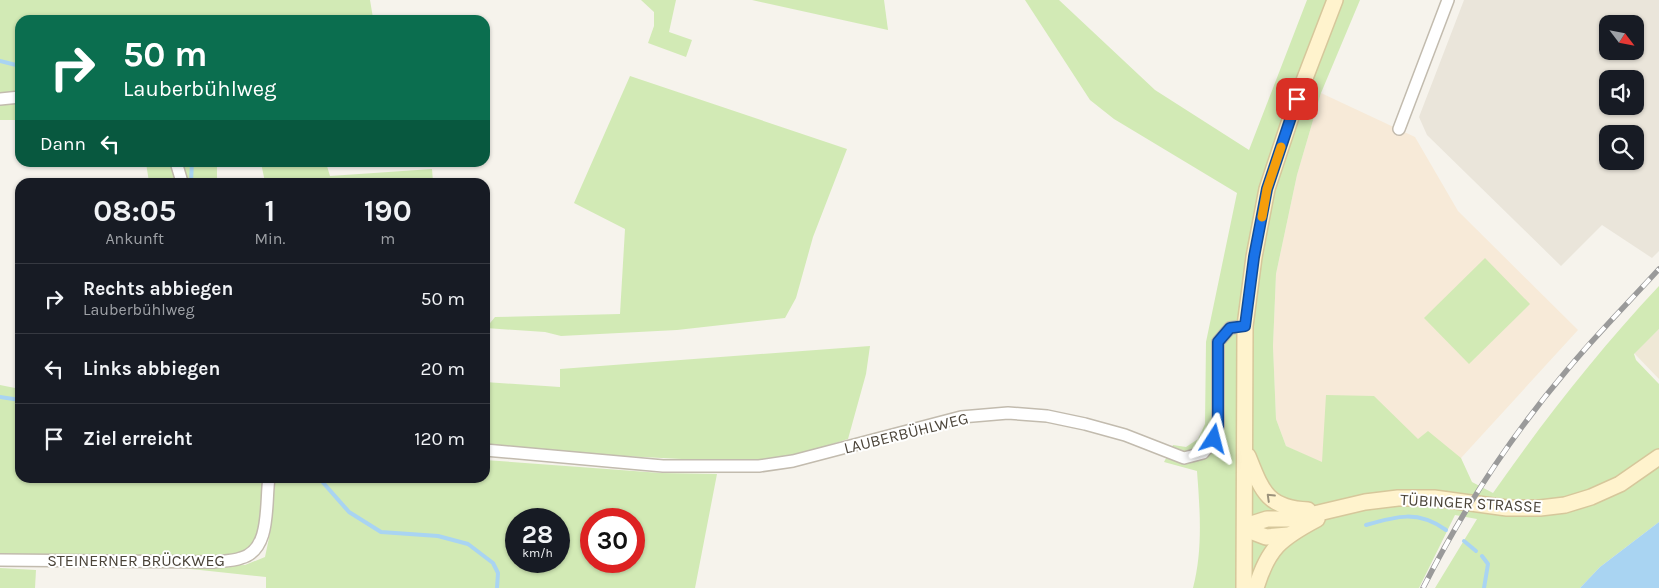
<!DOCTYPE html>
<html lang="de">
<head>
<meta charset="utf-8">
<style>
  body { margin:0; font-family:Karla,sans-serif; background:#20242c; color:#f1f3f6; height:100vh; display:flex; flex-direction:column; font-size:19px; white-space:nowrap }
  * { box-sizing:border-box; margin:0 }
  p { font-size:16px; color:#9ea1a6 }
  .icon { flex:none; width:28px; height:28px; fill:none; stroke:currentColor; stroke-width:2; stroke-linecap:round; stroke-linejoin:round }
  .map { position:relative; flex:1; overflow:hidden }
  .panel { position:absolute; left:15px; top:178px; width:475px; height:305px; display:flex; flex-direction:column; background:#171b24; border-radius:15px; box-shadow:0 1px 4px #0004 }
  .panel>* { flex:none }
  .top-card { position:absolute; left:15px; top:15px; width:475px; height:152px; border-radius:15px; box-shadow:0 1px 4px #0004; background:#0b6e4f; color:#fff; overflow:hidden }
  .needle { width:32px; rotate:122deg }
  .tools { position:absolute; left:1599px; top:15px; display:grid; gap:10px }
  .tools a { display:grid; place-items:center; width:45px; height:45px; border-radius:10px; background:#171b24; box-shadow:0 1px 4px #0004; font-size:25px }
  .speed { position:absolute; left:505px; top:508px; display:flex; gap:10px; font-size:25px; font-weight:700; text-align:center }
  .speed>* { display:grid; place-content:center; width:65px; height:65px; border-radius:50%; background:#171b24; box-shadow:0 1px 4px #0004; line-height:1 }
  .speed small { font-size:12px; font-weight:400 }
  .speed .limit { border:8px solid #d22; background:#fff; color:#111 }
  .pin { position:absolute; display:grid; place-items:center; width:42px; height:42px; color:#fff; margin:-21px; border-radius:10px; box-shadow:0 2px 8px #0006 }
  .me { position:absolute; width:55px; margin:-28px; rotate:9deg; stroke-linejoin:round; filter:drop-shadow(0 0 4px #0008) }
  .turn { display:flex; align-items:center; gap:18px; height:105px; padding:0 25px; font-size:22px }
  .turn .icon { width:65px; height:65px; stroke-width:2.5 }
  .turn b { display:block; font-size:35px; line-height:42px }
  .then { display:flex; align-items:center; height:48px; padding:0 25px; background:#0003; gap:10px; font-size:19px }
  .eta { display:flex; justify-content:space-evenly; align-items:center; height:85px; text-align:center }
  .eta b { font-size:30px; font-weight:700; line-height:35px }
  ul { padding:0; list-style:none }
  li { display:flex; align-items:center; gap:15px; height:70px; padding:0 25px; border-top:1px solid #363941 }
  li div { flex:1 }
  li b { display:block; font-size:19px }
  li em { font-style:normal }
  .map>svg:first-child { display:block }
  .residential { fill:#eae5da; fill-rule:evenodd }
  .commercial { fill:#f7ead8 }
  .education { fill:#efe8d6 }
  .green { fill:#d2eab5; fill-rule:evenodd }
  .water { fill:#a9d4f2 }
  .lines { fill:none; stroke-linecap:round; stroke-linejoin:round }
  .stream { stroke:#a9d4f2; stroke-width:4 }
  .minor-casing { stroke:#c2bbae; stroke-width:14 }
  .secondary-casing { stroke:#d6c79b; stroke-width:18 }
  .minor { stroke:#fff; stroke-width:11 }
  .secondary { stroke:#fff3cd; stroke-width:15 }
  .rail-casing { stroke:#9a9a9a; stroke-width:5.5 }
  .rail { stroke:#fff; stroke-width:4; stroke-dasharray:11; stroke-linecap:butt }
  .oneway { stroke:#9c937c }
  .route-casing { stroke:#114b97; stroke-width:12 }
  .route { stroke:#1a73e8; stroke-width:9 }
  .slow { stroke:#f59e0b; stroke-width:9 }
  .labels { text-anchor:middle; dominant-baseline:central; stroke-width:4; stroke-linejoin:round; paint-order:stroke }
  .street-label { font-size:16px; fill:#4b4439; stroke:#fff }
</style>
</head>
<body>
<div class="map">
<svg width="1659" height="588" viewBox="0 0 1659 588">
  <rect width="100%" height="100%" fill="#f6f3ec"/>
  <path class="residential" d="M1464,0H1659V251L1652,258L1602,225L1561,266L1427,135L1419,117ZM1608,24H1635V51H1608ZM1608,79H1635V106H1608ZM1608,134H1635V161H1608Z"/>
  <polygon class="commercial" points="1321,93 1415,137 1458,211 1578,330 1461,458 1433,468 1322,463 1286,446 1276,419 1273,346 1276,274 1297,175"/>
  <polygon class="education" points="1659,329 1659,379 1634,353"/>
  <g class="green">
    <polygon points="0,0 370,0 373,18 363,20 20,20 20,120 0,120"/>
    <polygon points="641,0 676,0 669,32 692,40 686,57 648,43 654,26 654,12"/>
    <polygon points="752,0 884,0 888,30"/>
    <path d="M1025,0H1059L1155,90L1249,150L1307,0H1360L1321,93L1297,175L1276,274L1273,346L1276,419L1286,446L1322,462L1326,395L1374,396L1418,439L1428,431L1461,458L1472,482L1493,493C1544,420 1598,351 1659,286V329L1634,354L1636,360L1659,384V522L1600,567L1580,588H1435L1477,519L1455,515L1419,588H1193C1203,550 1200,510 1197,471L1164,462L1173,445L1186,447L1198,439L1205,424L1206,342L1237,193L1114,119L1090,100Z"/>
    <polygon points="630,76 847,149 813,237 796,298 785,318 677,330 561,336 545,332 486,328 495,317 620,314 625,229 574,203"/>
    <polygon points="146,163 217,163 217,182 149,182"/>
    <polygon points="261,163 326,163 330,176 432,169 433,182 265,182"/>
    <polygon points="1485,258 1530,304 1469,364 1424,318"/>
    <polygon points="870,346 866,374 848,439 797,455 741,462 563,453 485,447 485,382 560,387 560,369"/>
    <path d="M0,385L20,389V478H265C263,501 267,545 240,555C232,558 221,558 213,559L0,558Z"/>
    <path d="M485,460L661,473L717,474L695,588H266V577L172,567L245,565L265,557L270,533L274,478H485ZM516,519H559V561H516ZM591,519H634V561H591Z"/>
    <polygon points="0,568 36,570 35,588 0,588"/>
  </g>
  <polygon class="water" points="1659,522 1659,588 1580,588 1600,567"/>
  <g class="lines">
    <g class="stream">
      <polyline points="0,61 20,66"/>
      <polyline points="191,182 192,162"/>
      <polyline points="0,397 20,400"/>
      <polyline points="319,478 349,512 381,532 438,536 468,544 493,563 498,573 497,588"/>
      <path d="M1366,525C1397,516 1418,510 1446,530"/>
      <polyline points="1464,541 1476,551"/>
      <polyline points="1482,556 1488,564 1484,588"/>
    </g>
    <defs>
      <g id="minor">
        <polyline points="0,99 20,97"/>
        <polyline points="1399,129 1448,0"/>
        <polyline points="176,162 182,182"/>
        <polyline points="485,450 663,466 759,466 793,461 961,417 1008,413 1047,416 1085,424 1125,435 1184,458 1203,453 1214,439 1218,426 1218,342 1230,328 1245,326"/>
        <path d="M0,560L214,562C223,561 233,561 241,558C272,550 265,502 269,478"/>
      </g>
      <g id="secondary">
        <path d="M1248,456C1262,491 1267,508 1308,510"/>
        <polyline points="1245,526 1267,519 1293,519 1365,502 1398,498 1434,498 1507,508 1540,508 1565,505 1591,497 1620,484 1659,457"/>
        <polyline points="1245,529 1266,537 1288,535"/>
        <polyline points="1244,588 1245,326 1254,257 1267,189 1297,99 1335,0"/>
        <path d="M1256,588C1268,548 1281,538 1317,519"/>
      </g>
    </defs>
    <use href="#minor" class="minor-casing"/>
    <use href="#secondary" class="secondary-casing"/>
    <use href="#minor" class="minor"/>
    <use href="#secondary" class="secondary"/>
    <defs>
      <path id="rail" d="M1423,588C1462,511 1511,436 1567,370C1596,335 1628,303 1659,269"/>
    </defs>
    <use href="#rail" class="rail-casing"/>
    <use href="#rail" class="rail"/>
  </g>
  <defs><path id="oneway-chevron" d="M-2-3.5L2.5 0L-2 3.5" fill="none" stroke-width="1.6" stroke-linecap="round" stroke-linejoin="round" transform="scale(1.25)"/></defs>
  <use class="oneway" href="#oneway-chevron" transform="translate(1270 497) rotate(-136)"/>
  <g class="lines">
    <defs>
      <polyline id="route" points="1214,439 1218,426 1218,342 1230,328 1245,326 1254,257 1267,189 1297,99"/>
    </defs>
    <use href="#route" class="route-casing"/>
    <use href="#route" class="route"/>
    <polyline class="slow" points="1262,217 1267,189 1281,147"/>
  </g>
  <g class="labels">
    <g class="street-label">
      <text transform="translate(906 433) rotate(-14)">LAUBERBÜHLWEG</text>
      <text transform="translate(1471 503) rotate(3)">TÜBINGER STRASSE</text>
      <text x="136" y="560">STEINERNER BRÜCKWEG</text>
    </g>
  </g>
</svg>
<div class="tools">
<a><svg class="needle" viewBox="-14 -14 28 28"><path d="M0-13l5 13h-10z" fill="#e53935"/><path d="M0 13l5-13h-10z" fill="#9ea1a6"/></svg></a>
<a><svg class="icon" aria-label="sound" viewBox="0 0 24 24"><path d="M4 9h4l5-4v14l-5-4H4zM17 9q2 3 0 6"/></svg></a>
<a><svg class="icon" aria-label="search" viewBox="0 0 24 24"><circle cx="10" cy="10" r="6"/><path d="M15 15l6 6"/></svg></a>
</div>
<div class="speed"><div>28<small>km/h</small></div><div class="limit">30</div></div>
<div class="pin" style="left:1297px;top:99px;background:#d93025"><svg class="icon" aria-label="arrive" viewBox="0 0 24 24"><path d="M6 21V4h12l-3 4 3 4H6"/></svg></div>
<svg class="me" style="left:1214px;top:439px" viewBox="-20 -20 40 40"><path d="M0-17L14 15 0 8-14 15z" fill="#1a73e8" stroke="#fff" stroke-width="4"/></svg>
<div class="top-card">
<div class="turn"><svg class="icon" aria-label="right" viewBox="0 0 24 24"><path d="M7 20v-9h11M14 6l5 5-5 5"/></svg><div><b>50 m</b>Lauberbühlweg</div></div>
<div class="then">Dann<svg class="icon" aria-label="left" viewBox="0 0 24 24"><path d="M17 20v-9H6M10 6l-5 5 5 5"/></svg></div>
</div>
<section class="panel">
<div class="eta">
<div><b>08:05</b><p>Ankunft</p></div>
<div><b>1</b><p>Min.</p></div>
<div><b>190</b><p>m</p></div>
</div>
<ul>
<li><svg class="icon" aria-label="right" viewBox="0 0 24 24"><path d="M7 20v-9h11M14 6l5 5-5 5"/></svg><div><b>Rechts abbiegen</b><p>Lauberbühlweg</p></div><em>50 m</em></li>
<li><svg class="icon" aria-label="left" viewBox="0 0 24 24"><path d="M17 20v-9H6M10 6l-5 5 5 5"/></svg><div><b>Links abbiegen</b></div><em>20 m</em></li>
<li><svg class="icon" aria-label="arrive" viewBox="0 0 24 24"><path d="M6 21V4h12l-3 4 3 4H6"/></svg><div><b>Ziel erreicht</b></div><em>120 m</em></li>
</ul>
</section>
</div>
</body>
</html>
